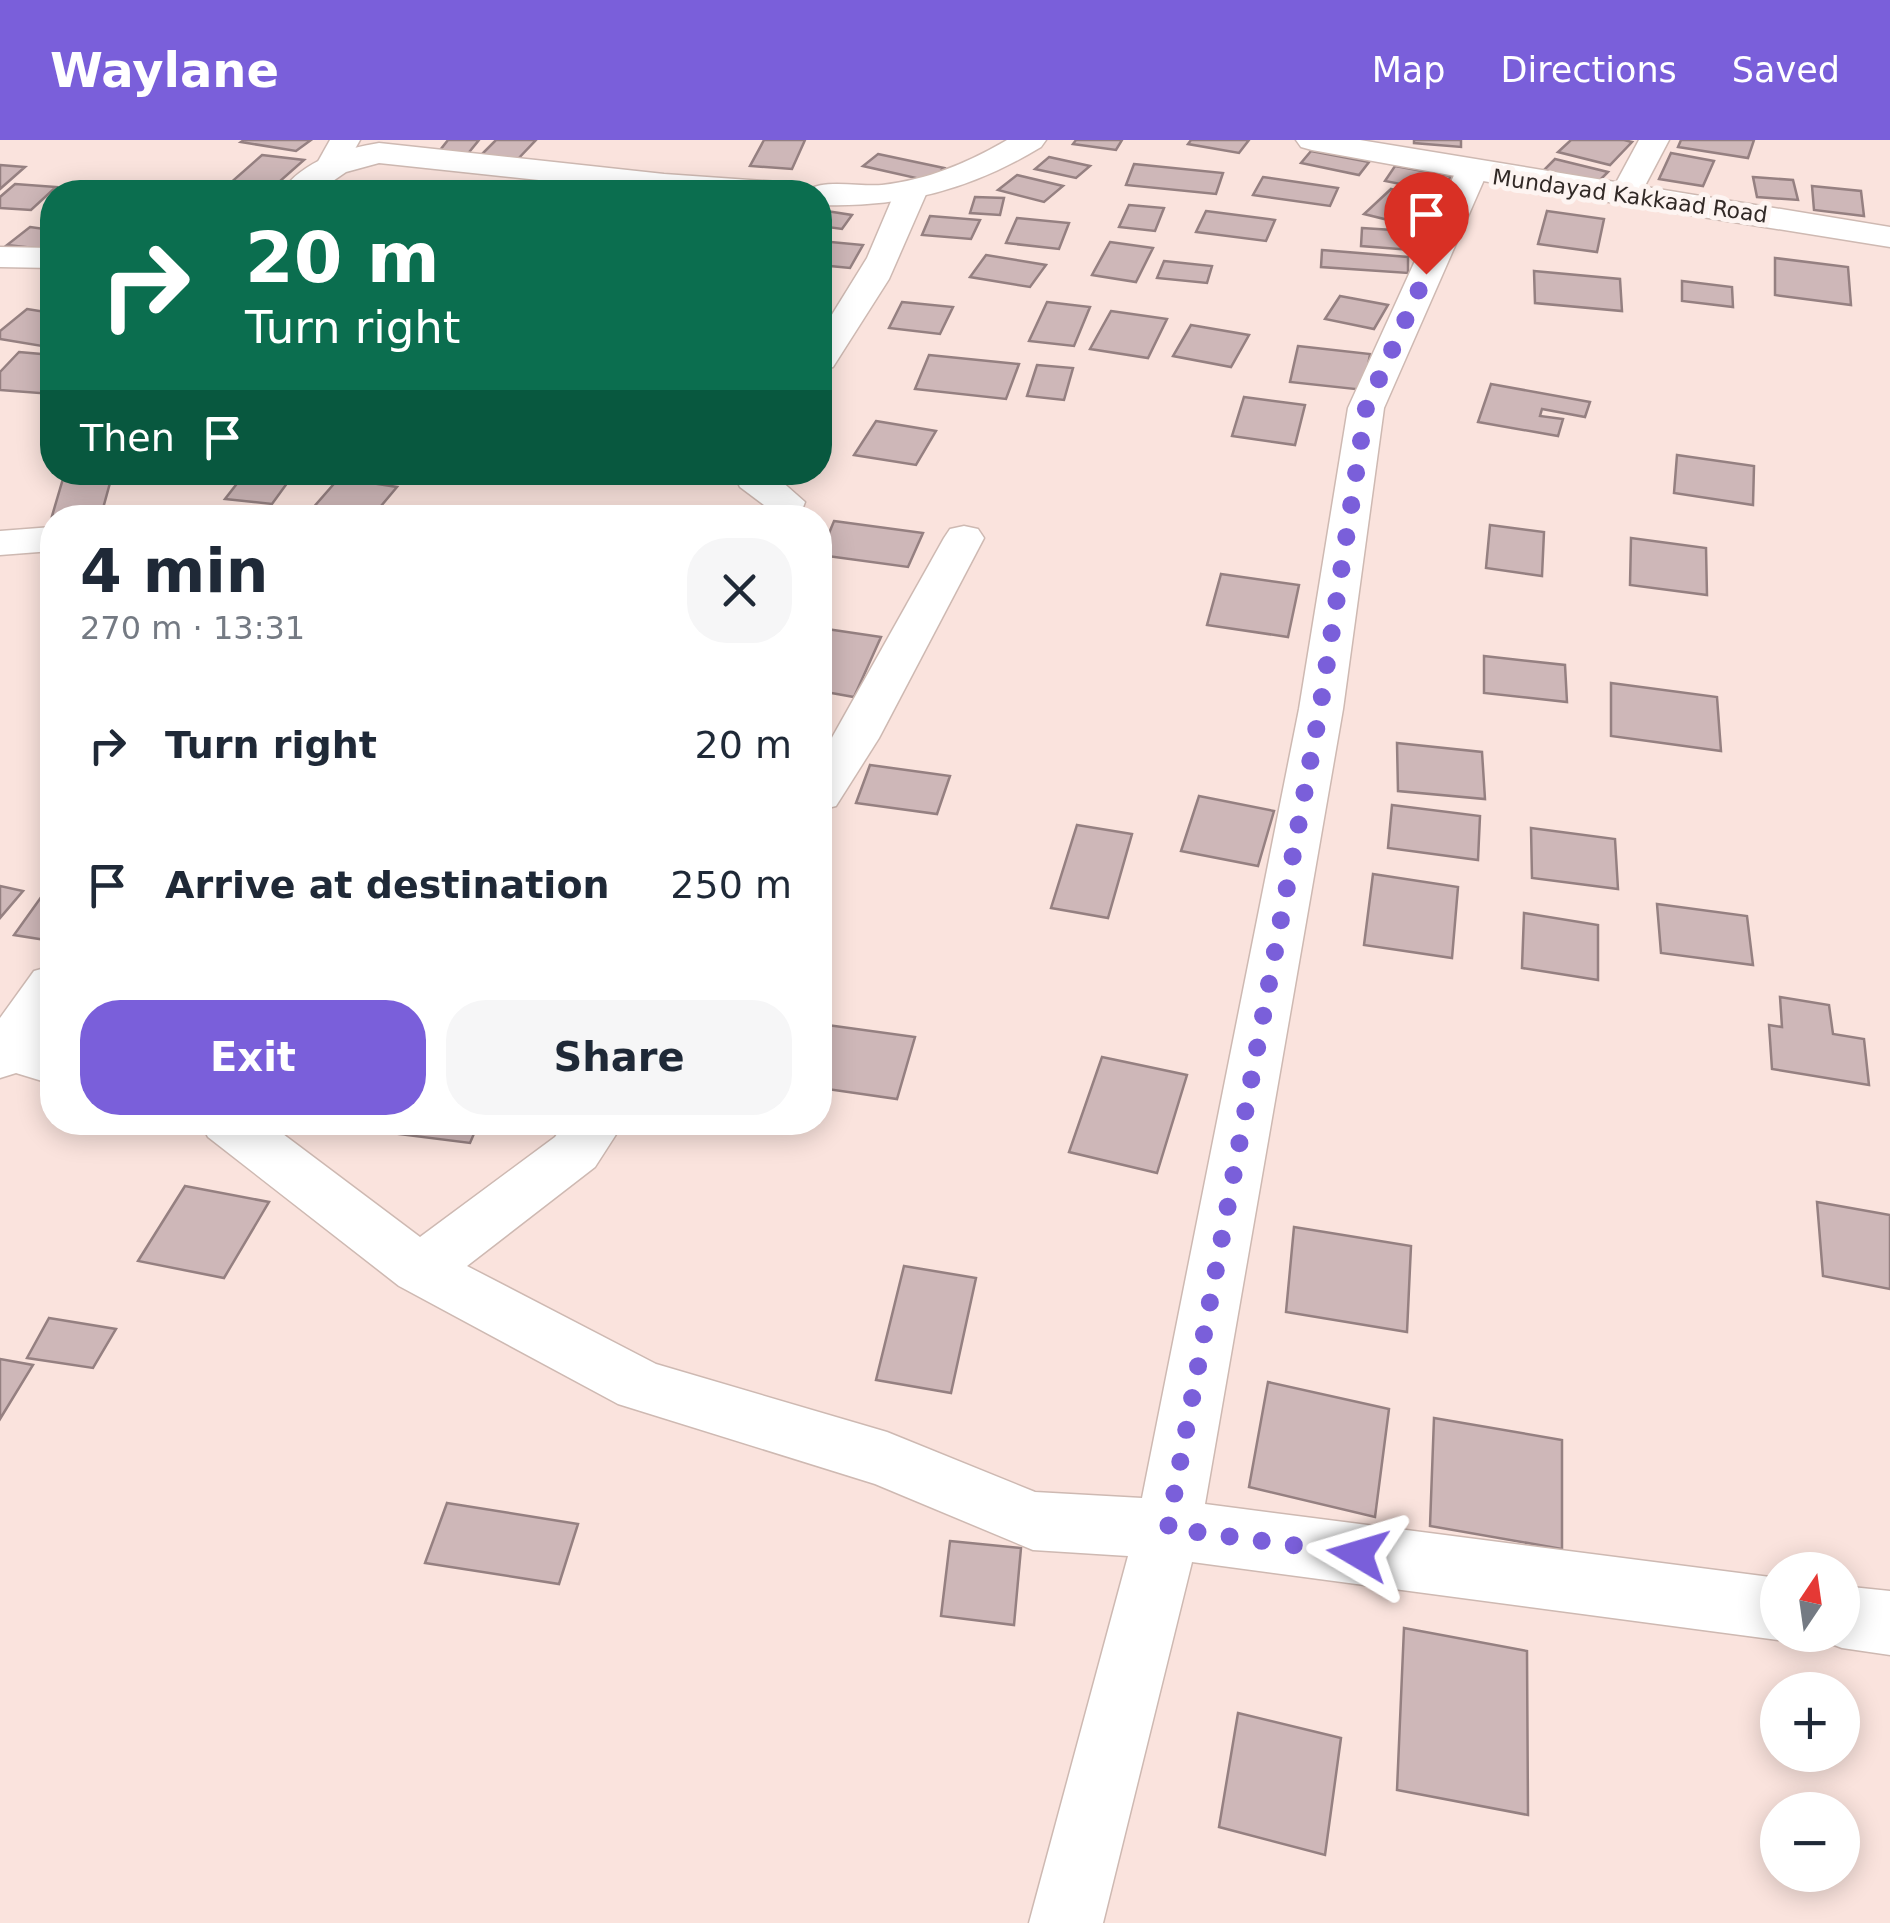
<!DOCTYPE html>
<html lang="en">
<head>
<meta charset="utf-8">
<style>
  body { margin:0; font-family:"DejaVu Sans",sans-serif; background:#f6f6f7; color:#1f2937; height:100vh; display:flex; flex-direction:column; font-size:38px; white-space:nowrap }
  * { box-sizing:border-box; margin:0 }
  p { font-size:32px; color:#747a83 }
  .icon { flex:none; width:55px; height:55px; fill:none; stroke:currentColor; stroke-width:2; stroke-linecap:round; stroke-linejoin:round }
  .map { position:relative; flex:1; overflow:hidden }
  .details { position:absolute; left:40px; top:365px; width:792px; height:630px; display:flex; flex-direction:column; background:#fff; border-radius:40px; box-shadow:0 5px 25px #0003 }
  .details>* { flex:none }
  .hud { position:absolute; left:40px; top:40px; width:792px; height:305px; border-radius:40px; box-shadow:0 5px 25px #0003; background:#0b6e4f; color:#fff; overflow:hidden }
  .needle { width:65px; rotate:13deg }
  .tools { position:absolute; left:1760px; top:1412px; display:grid; gap:20px }
  .tools a { display:grid; place-items:center; width:100px; height:100px; border-radius:50%; background:#fff; box-shadow:0 5px 25px #0003; font-size:50px }
  .pin { position:absolute; display:grid; place-items:center; width:85px; height:85px; color:#fff; margin:-102px -42px; border-radius:50% 50% 50% 0; rotate:-45deg; box-shadow:0 0 10px #0007 }
  .pin .icon { rotate:45deg }
  .me { position:absolute; width:110px; margin:-55px; rotate:277deg; stroke-linejoin:round; filter:drop-shadow(0 0 8px #0008) }
  .turn { display:flex; align-items:center; gap:35px; height:210px; padding:0 40px; font-size:45px }
  .turn .icon { width:130px; height:130px; stroke-width:2.5 }
  .turn b { display:block; font-size:70px; line-height:85px }
  .then { display:flex; align-items:center; height:95px; padding:0 40px; background:#0003; gap:20px; font-size:38px }
  .round { display:grid; place-items:center; flex:none; width:105px; height:105px; border-radius:40px; background:#f6f6f7 }
  .headline { display:flex; align-items:center; justify-content:space-between; height:170px; padding:0 40px }
  h1 { font-size:60px; font-weight:800; line-height:75px }
  .cta { display:flex; gap:20px; margin-top:auto; padding:20px 40px }
  .cta a { flex:1; height:115px; border-radius:40px; background:#7a5fda; color:#fff; font-size:40px; font-weight:800; line-height:115px; text-align:center }
  .cta a+a { background:#f6f6f7; color:#1f2937 }
  ul { padding:0; list-style:none }
  li { display:flex; align-items:center; gap:30px; height:140px; padding:0 40px }
  li div { flex:1 }
  li b { display:block; font-size:38px }
  li em { font-style:normal }
  header { display:flex; align-items:center; gap:60px; box-sizing:border-box; height:140px; padding:0 50px; background:#7a5fda; color:#fff }
  header strong { font-size:48px }
  nav { display:flex; gap:55px; margin-inline-start:auto; font-size:35px }
  .map>svg:first-child { display:block }
  .building { fill:#ceb7b8; stroke:#958081; stroke-width:2.5 }
  .lines { fill:none; stroke-linecap:round; stroke-linejoin:round }
  .street-casing { stroke:#ceb9b2; stroke-width:3 }
  .secondary-casing { stroke:#ceb9b2; stroke-width:3 }
  .street { fill:#fff; fill-rule:evenodd }
  .secondary { fill:#fff; fill-rule:evenodd }
  .route { stroke:#7a5fda; stroke-width:18; stroke-dasharray:0 32.4 }
  .labels { text-anchor:middle; dominant-baseline:central; stroke-width:10; stroke-linejoin:round; paint-order:stroke }
  .far-street-label { font-size:22px; fill:#312926; stroke:#fdf4f1 }
</style>
</head>
<body>
<header>
<strong>Waylane</strong>
<nav><a>Map</a><a>Directions</a><a>Saved</a></nav>
</header>
<div class="map">
<svg width="1890" height="1783" viewBox="0 0 1890 1783">
  <rect width="100%" height="100%" fill="#fae3dd"/>
  <g class="building">
    <polygon points="244,0 311,0 296,11 241,2"/>
    <polygon points="448,0 479,0 466,16 437,14"/>
    <polygon points="496,0 536,0 516,21 479,17"/>
    <polygon points="764,0 805,0 792,29 750,26"/>
    <polygon points="1076,0 1122,0 1116,10 1073,4"/>
    <polygon points="1191,0 1249,0 1239,13 1188,4"/>
    <polygon points="1414,0 1461,0 1461,7 1414,3"/>
    <polygon points="1571,0 1624,0 1632,2 1610,25 1558,12"/>
    <polygon points="1681,0 1754,0 1748,18 1678,7"/>
    <polygon points="1311,11 1369,22 1359,35 1301,23"/>
    <polygon points="1671,13 1714,21 1703,46 1659,39"/>
    <polygon points="878,14 944,28 929,41 863,26"/>
    <polygon points="262,15 304,20 270,50 228,45"/>
    <polygon points="1049,17 1090,26 1076,38 1035,29"/>
    <polygon points="1555,19 1608,32 1597,43 1544,30"/>
    <polygon points="1134,24 1223,33 1216,54 1126,45"/>
    <polygon points="0,25 25,27 0,49"/>
    <polygon points="1395,26 1451,36 1441,52 1385,41"/>
    <polygon points="1017,35 1063,46 1044,62 998,50"/>
    <polygon points="1263,37 1338,48 1330,66 1253,55"/>
    <polygon points="1753,37 1793,40 1798,60 1757,57"/>
    <polygon points="15,44 56,47 31,70 0,68 0,57"/>
    <polygon points="1812,46 1861,51 1864,76 1814,70"/>
    <polygon points="1391,49 1447,63 1421,88 1364,74"/>
    <polygon points="975,57 1004,58 1000,75 970,73"/>
    <polygon points="1129,65 1164,68 1155,91 1119,87"/>
    <polygon points="820,70 852,75 842,89 820,86"/>
    <polygon points="1206,71 1275,80 1266,101 1196,92"/>
    <polygon points="1547,71 1604,79 1597,112 1538,104"/>
    <polygon points="930,76 980,80 971,99 922,95"/>
    <polygon points="1017,78 1069,83 1059,109 1006,103"/>
    <polygon points="30,87 52,90 52,110 7,105"/>
    <polygon points="1362,88 1424,92 1424,111 1361,106"/>
    <polygon points="820,101 863,105 850,128 820,125"/>
    <polygon points="1110,102 1153,108 1136,142 1092,135"/>
    <polygon points="1322,110 1408,117 1408,133 1321,127"/>
    <polygon points="986,115 1046,125 1030,147 970,137"/>
    <polygon points="1775,118 1848,127 1851,165 1775,155"/>
    <polygon points="1164,121 1212,126 1207,143 1157,138"/>
    <polygon points="1534,131 1620,139 1622,171 1535,163"/>
    <polygon points="1682,141 1732,147 1733,167 1682,161"/>
    <polygon points="1340,156 1388,165 1374,189 1325,179"/>
    <polygon points="902,162 953,167 940,194 889,188"/>
    <polygon points="1047,162 1090,167 1074,206 1029,201"/>
    <polygon points="27,169 52,173 52,196 42,206 0,199 0,191"/>
    <polygon points="1111,171 1167,179 1148,218 1090,209"/>
    <polygon points="1191,185 1249,195 1231,227 1173,216"/>
    <polygon points="1298,206 1370,214 1364,250 1290,242"/>
    <polygon points="19,212 52,215 52,254 0,250 0,232"/>
    <polygon points="929,215 1019,224 1006,259 915,249"/>
    <polygon points="1037,225 1073,228 1064,260 1027,256"/>
    <polygon points="1491,244 1590,262 1585,277 1542,269 1540,276 1563,279 1558,296 1478,282"/>
    <polygon points="1244,257 1305,265 1295,305 1232,296"/>
    <polygon points="876,281 936,291 916,325 854,315"/>
    <polygon points="1677,315 1754,326 1753,365 1674,353"/>
    <polygon points="65,332 113,332 102,372 52,376"/>
    <polygon points="246,332 262,332 293,335 272,364 225,359"/>
    <polygon points="339,338 397,347 371,378 305,377"/>
    <polygon points="834,381 923,393 908,427 820,415"/>
    <polygon points="1490,385 1544,392 1542,436 1486,428"/>
    <polygon points="1631,398 1706,408 1707,455 1630,445"/>
    <polygon points="1221,434 1299,445 1288,497 1207,485"/>
    <polygon points="820,488 881,497 854,557 820,551"/>
    <polygon points="1484,516 1565,525 1567,562 1484,553"/>
    <polygon points="1611,543 1717,557 1721,611 1611,596"/>
    <polygon points="1397,603 1482,612 1485,659 1398,651"/>
    <polygon points="870,625 950,636 937,674 856,663"/>
    <polygon points="1199,656 1274,671 1258,726 1181,711"/>
    <polygon points="1392,665 1480,676 1478,720 1388,708"/>
    <polygon points="1077,685 1132,694 1108,778 1051,768"/>
    <polygon points="1531,688 1615,699 1618,749 1532,738"/>
    <polygon points="1373,734 1458,747 1452,818 1364,805"/>
    <polygon points="52,742 52,801 14,795"/>
    <polygon points="0,746 23,751 0,778"/>
    <polygon points="1657,764 1747,776 1753,825 1661,813"/>
    <polygon points="1524,773 1598,785 1598,840 1522,828"/>
    <polygon points="1780,857 1829,865 1833,894 1864,899 1869,945 1772,929 1769,885 1782,887"/>
    <polygon points="820,884 915,897 897,959 820,948"/>
    <polygon points="1102,917 1187,935 1157,1033 1069,1012"/>
    <polygon points="370,982 479,982 470,1003 367,990"/>
    <polygon points="185,1046 269,1062 224,1138 138,1121"/>
    <polygon points="1817,1062 1890,1075 1890,1149 1823,1136"/>
    <polygon points="1294,1087 1411,1106 1407,1192 1286,1172"/>
    <polygon points="904,1126 976,1138 951,1253 876,1240"/>
    <polygon points="49,1178 116,1189 93,1228 27,1218"/>
    <polygon points="0,1219 33,1225 0,1279"/>
    <polygon points="1268,1242 1389,1269 1375,1377 1249,1347"/>
    <polygon points="1434,1278 1562,1300 1562,1409 1430,1386"/>
    <polygon points="447,1363 578,1384 559,1444 425,1423"/>
    <polygon points="950,1401 1021,1408 1014,1485 941,1476"/>
    <polygon points="1404,1488 1527,1511 1528,1675 1397,1650"/>
    <polygon points="1238,1573 1341,1598 1325,1715 1219,1687"/>
  </g>
  <g class="lines">
    <defs>
      <g id="street">
        <polygon points="330,0 360,0 342,32 320,32 316,25"/>
        <polygon points="1639,0 1669,0 1638,59 1616,59 1611,52"/>
        <polygon points="1471,24 1482,26 1487,33 1384,268 1343,569 1205,1364 1778,1438 1778,1495 1791,1495 1778,1500 1192,1422 1103,1783 1029,1783 1128,1416 1033,1410 875,1344 618,1264 399,1146 208,997 200,982 267,982 420,1097 555,997 566,982 624,982 595,1027 467,1126 656,1224 887,1292 1035,1352 1142,1358 1299,569 1348,268 1455,33 1460,26"/>
        <polygon points="911,43 922,45 927,52 889,139 833,227 820,230 820,194 867,118 895,52 900,45"/>
        <polygon points="733,332 771,332 805,362 799,378 759,378 764,365 740,347"/>
        <polygon points="964,386 978,389 984,398 879,598 836,666 820,670 820,619 944,398 950,389"/>
        <polygon points="52,387 52,411 0,415 0,391"/>
        <polygon points="52,826 52,883 40,901 52,904 52,944 16,933 0,938 0,878 34,831"/>
        <polygon points="1842,1446 1890,1451 1890,1515 1842,1508 1818,1499 1816,1495 1842,1495"/>
      </g>
      <g id="secondary">
        <path d="M1007,0H1046L1041,7C972,49 902,68 820,65V52H805C821,38 860,47 882,45C927,40 968,23 1007,0Z"/>
        <polygon points="1296,0 1360,0 1890,87 1890,107 1528,49 1312,10 1301,7"/>
        <path d="M379,3L664,34L780,42L792,45L797,52H652L379,23L346,32L317,52H281C304,20 343,9 379,3Z"/>
        <polygon points="0,107 52,108 52,128 0,127"/>
      </g>
    </defs>
    <use href="#street" class="street-casing"/>
    <use href="#secondary" class="secondary-casing"/>
    <use href="#street" class="street"/>
    <use href="#secondary" class="secondary"/>
  </g>
  <g class="lines">
    <polyline class="route" points="1358,1414 1168,1388 1320,569 1366,268 1426,134"/>
  </g>
  <g class="labels">
    <g class="far-street-label">
      <text transform="translate(1630 56) rotate(8)">Mundayad Kakkaad Road</text>
    </g>
  </g>
</svg>
<div class="tools">
<a><svg class="needle" viewBox="-14 -14 28 28"><path d="M0-13l5 13h-10z" fill="#e53935"/><path d="M0 13l5-13h-10z" fill="#747a83"/></svg></a>
<a>+</a>
<a>−</a>
</div>
<div class="pin" style="left:1426px;top:134px;background:#d93025"><svg class="icon" aria-label="arrive" viewBox="0 0 24 24"><path d="M6 21V4h12l-3 4 3 4H6"/></svg></div>
<svg class="me" style="left:1358px;top:1414px" viewBox="-20 -20 40 40"><path d="M0-17L14 15 0 8-14 15z" fill="#7a5fda" stroke="#fff" stroke-width="4"/></svg>
<div class="hud">
<div class="turn"><svg class="icon" aria-label="right" viewBox="0 0 24 24"><path d="M7 20v-9h11M14 6l5 5-5 5"/></svg><div><b>20 m</b>Turn right</div></div>
<div class="then">Then<svg class="icon" aria-label="arrive" viewBox="0 0 24 24"><path d="M6 21V4h12l-3 4 3 4H6"/></svg></div>
</div>
<section class="details">
<div class="headline"><div><h1>4 min</h1><p>270 m · 13:31</p></div><a class="round"><svg class="icon" aria-label="close" viewBox="0 0 24 24"><path d="M6 6l12 12M18 6L6 18"/></svg></a></div>
<ul>
<li><svg class="icon" aria-label="right" viewBox="0 0 24 24"><path d="M7 20v-9h11M14 6l5 5-5 5"/></svg><div><b>Turn right</b></div><em>20 m</em></li>
<li><svg class="icon" aria-label="arrive" viewBox="0 0 24 24"><path d="M6 21V4h12l-3 4 3 4H6"/></svg><div><b>Arrive at destination</b></div><em>250 m</em></li>
</ul>
<div class="cta"><a>Exit</a><a>Share</a></div>
</section>
</div>
</body>
</html>
